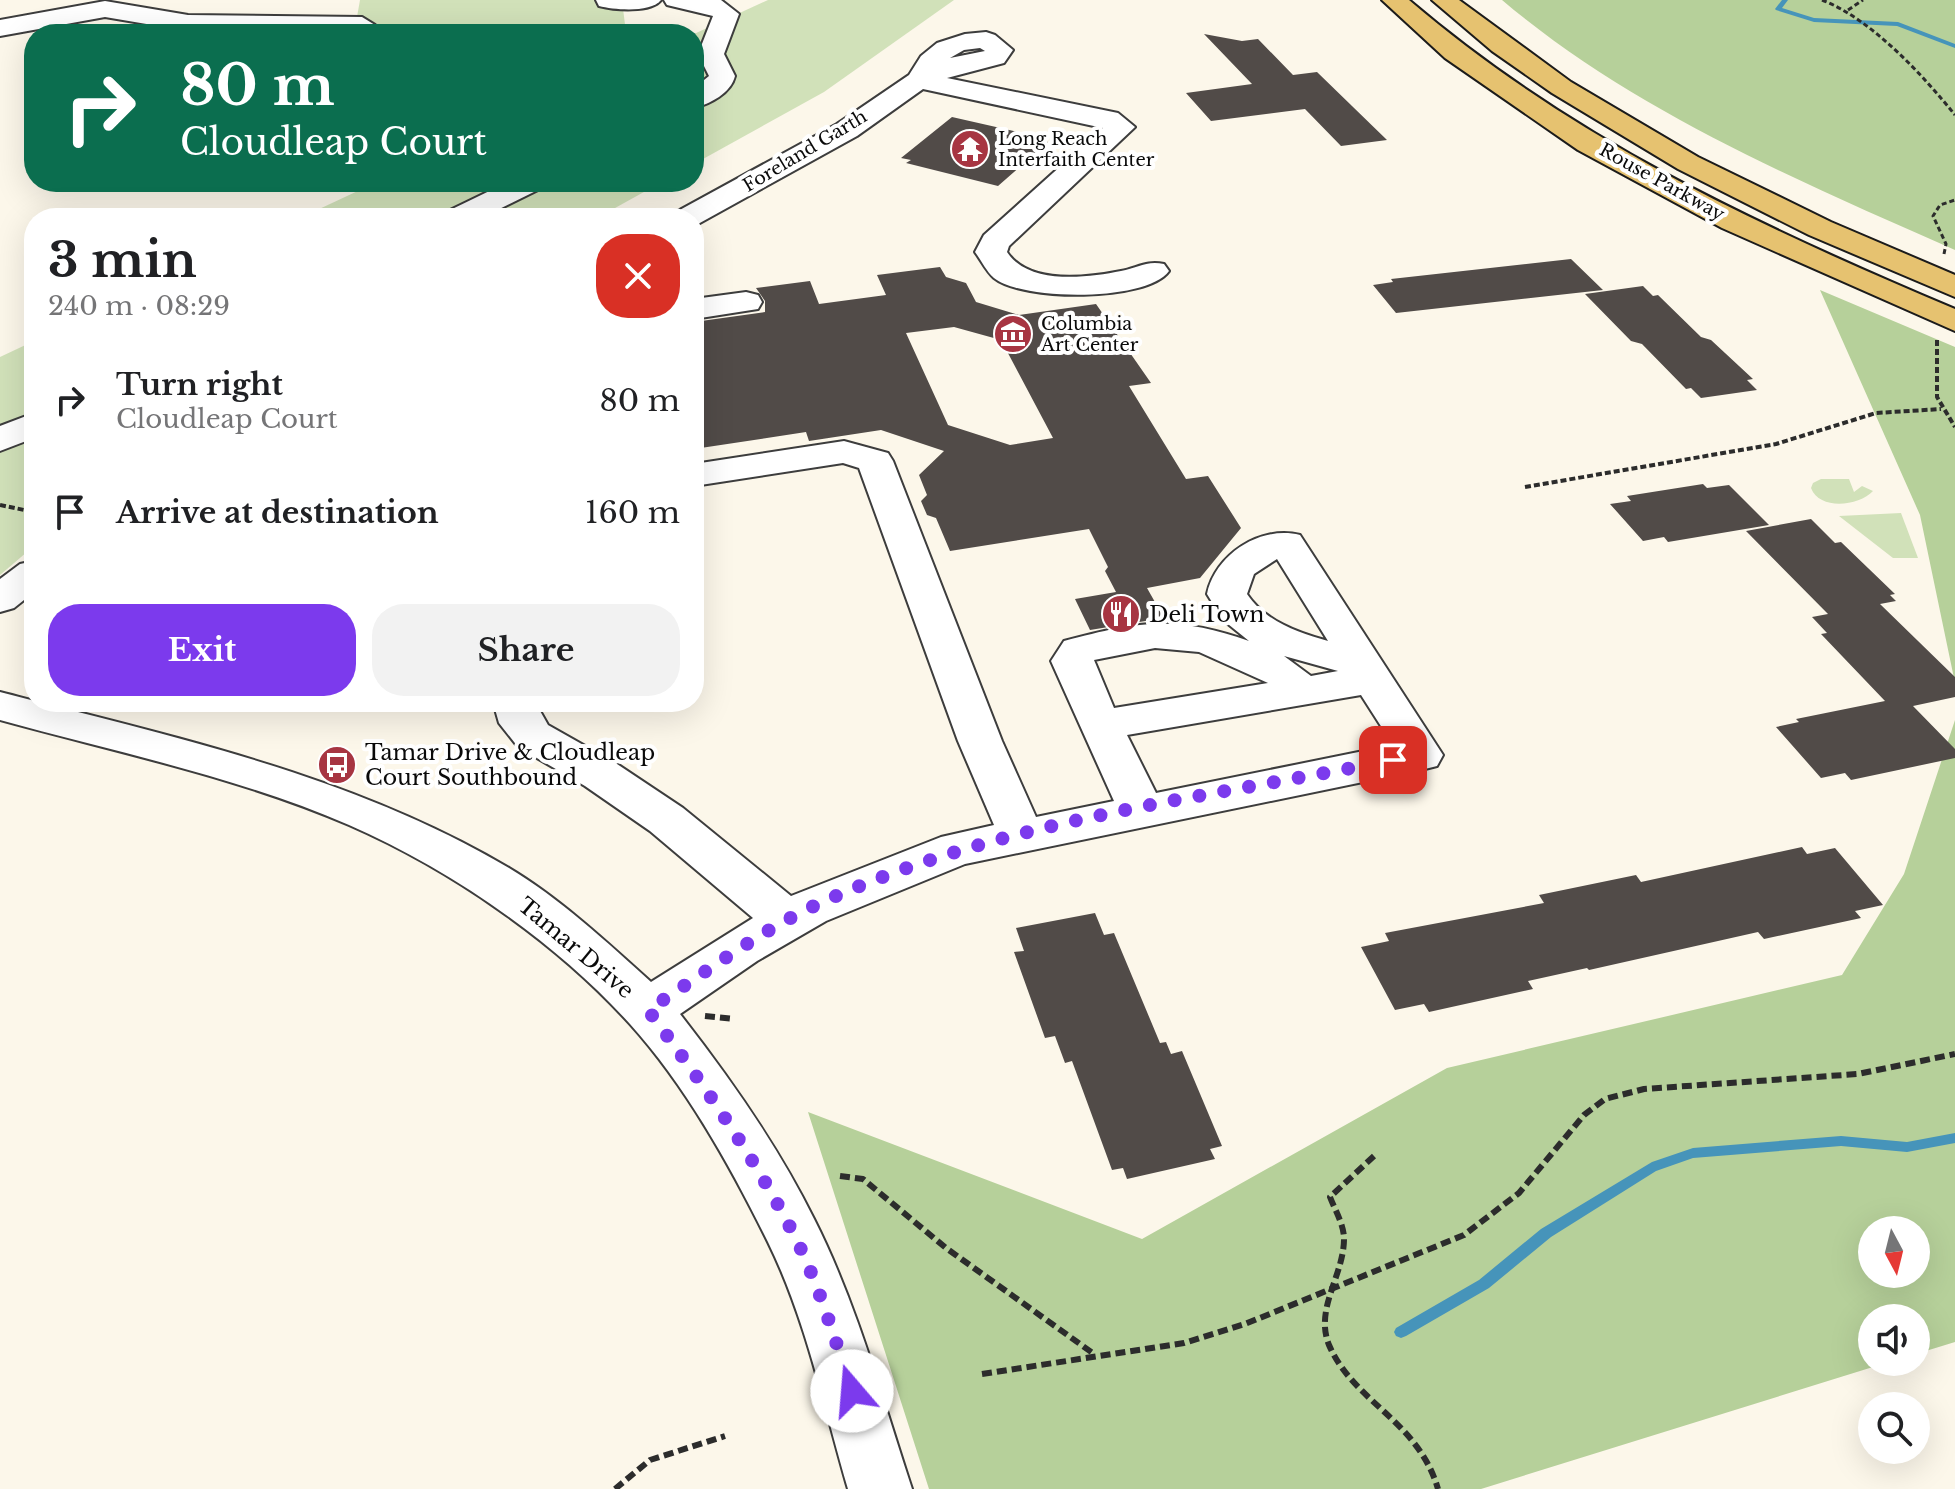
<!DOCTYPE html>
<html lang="en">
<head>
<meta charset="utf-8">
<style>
  body { margin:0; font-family:"Libre Baskerville",serif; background:#f2f2f2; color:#202124; height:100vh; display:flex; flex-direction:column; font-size:30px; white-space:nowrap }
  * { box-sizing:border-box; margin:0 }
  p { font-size:26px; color:#757577 }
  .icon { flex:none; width:44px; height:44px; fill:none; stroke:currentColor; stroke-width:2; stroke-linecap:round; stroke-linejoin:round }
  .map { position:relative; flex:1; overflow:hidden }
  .side { position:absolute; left:24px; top:208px; width:680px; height:504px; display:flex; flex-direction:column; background:#fff; border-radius:32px; box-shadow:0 8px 32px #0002 }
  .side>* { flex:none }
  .top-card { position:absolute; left:24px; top:24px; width:680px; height:168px; border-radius:32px; box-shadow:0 8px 32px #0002; background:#0b6e4f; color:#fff; overflow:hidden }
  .needle { width:52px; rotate:173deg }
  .tools { position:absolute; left:1858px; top:1216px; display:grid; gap:16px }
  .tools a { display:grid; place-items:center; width:72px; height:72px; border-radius:50%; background:#fff; box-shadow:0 8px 32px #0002; font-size:40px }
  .pin { position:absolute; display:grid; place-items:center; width:68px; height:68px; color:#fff; margin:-34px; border-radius:16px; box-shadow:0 4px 12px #0006 }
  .me { position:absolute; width:88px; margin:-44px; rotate:342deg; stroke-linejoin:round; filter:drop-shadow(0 0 6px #0008) }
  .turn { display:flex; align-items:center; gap:28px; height:168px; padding:0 24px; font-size:36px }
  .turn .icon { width:104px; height:104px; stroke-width:2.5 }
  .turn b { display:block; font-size:56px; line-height:68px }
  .round { display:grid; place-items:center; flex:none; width:84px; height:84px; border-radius:32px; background:#f2f2f2 }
  .overview { display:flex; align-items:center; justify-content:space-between; height:136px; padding:0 24px }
  h1 { font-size:48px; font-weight:700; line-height:60px }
  .action { display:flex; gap:16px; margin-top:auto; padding:16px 24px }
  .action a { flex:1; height:92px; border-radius:32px; background:#7c3aed; color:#fff; font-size:32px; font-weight:700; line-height:92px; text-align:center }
  .action a+a { background:#f2f2f2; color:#202124 }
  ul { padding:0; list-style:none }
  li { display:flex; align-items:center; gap:24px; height:112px; padding:0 24px }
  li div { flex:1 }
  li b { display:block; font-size:30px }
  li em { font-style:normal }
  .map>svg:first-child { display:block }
  .green { fill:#d1e1b9 }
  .forest { fill:#b6d09a; fill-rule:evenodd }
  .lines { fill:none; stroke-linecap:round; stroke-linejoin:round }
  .stream { fill:#4694ba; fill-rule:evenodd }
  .building { fill:#514b48; fill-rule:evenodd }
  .minor-casing { stroke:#3d3d3d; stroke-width:4 }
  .major-casing { stroke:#1b1b1b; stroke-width:4 }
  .path-far2 { stroke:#2c2c2c; stroke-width:3; stroke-dasharray:5 3; stroke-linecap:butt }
  .path-far1 { stroke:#2c2c2c; stroke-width:4; stroke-dasharray:6 3; stroke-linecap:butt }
  .path { stroke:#2c2c2c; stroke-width:6; stroke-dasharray:10 5; stroke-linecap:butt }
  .minor { fill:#fff; fill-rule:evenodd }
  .major { fill:#e6c270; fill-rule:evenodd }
  .route { stroke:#7c3aed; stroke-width:14; stroke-dasharray:0 25.2 }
  .labels { text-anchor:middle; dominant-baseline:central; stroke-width:8; stroke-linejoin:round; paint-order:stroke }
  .far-poi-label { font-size:18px; fill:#0a0a0a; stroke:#fff; text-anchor:start }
  .far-street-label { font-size:18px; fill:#0a0a0a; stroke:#fff }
  .poi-label { font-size:22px; fill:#0a0a0a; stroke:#fff; text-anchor:start }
  .street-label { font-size:22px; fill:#0a0a0a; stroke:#fff }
</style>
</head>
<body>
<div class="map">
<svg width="1955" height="1489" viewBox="0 0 1955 1489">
  <rect width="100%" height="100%" fill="#fcf7ea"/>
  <g class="green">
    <polygon points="360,0 622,0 626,33 354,34"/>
    <polygon points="768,0 954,0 824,92 694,164 694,34"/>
    <polygon points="377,182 662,182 597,218 300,218"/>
    <polygon points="34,341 34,546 0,575 0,357"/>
    <path d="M1821,479H1849L1854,492L1862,486L1873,491C1859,506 1820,511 1811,488L1813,483Z"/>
    <polygon points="1901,513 1918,558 1893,558 1839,516"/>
  </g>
  <g class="forest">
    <path d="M1502,0H1955V250C1799,181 1633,111 1502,0Z"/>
    <polygon points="1820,290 1955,347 1955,683 1920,515"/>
    <path d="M1955,720V1342L1916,1354V1318H1872V1362H1889L1481,1489H929L808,1112L1142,1239L1447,1068L1842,975L1904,874ZM1872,1230H1916V1274H1872Z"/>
  </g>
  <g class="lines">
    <g class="stream">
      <polygon points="1782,0 1788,0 1782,8 1814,18 1898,22 1955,44 1955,48 1897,26 1814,22 1776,10 1775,9"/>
      <polygon points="1955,1133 1955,1143 1907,1152 1841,1146 1693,1158 1656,1171 1551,1237 1489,1288 1406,1336 1401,1338 1396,1336 1394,1332 1396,1328 1479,1280 1541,1229 1652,1162 1693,1148 1841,1136 1907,1142"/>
    </g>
  </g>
  <g class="building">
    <polygon points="1204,34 1242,41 1258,39 1293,75 1317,72 1387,140 1341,146 1305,109 1211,121 1186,93 1252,84"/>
    <polygon points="952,117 1027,134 1024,136 1048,142 998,186 906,163 911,160 901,158"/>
    <polygon points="1571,259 1603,290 1396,313 1373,285 1393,282 1391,279"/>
    <path d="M940,267L946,277L966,283L976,302L1019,315L1096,304L1151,383L1129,386L1186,479L1208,476L1241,528L1200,578L1147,588L1164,618L1090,630L1075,599L1116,592L1105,571L1108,567L1089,529L950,551L936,518L927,515L921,501L927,495L919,475L944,451L881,430L809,441L806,432L694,449V322L765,312V301L756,288L810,281L819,304L886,295L877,275ZM954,327L1001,340L1053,438L1010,445L948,425L906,333Z"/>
    <polygon points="1643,286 1653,296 1658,295 1701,337 1711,340 1753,379 1747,380 1757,390 1701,398 1691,388 1686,389 1642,344 1631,341 1585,294"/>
    <polygon points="1703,484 1707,488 1729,485 1769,525 1668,542 1664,537 1643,541 1610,504 1631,501 1627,496"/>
    <polygon points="1811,519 1835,543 1841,542 1895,594 1890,595 1896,601 1880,604 1955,677 1955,697 1913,706 1955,749 1955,758 1851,780 1845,773 1821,778 1776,727 1799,722 1796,719 1885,701 1821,634 1827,633 1812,617 1828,614 1746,531"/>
    <polygon points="1802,847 1807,854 1835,848 1883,905 1855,911 1861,918 1764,939 1758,932 1589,970 1587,968 1528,981 1533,989 1429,1012 1424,1004 1395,1010 1361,947 1389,941 1385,933 1544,903 1539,895 1636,875 1641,882"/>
    <polygon points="1095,913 1104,935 1114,933 1160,1043 1166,1042 1171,1054 1182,1051 1222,1146 1210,1149 1215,1159 1127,1179 1123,1168 1112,1170 1072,1061 1065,1063 1055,1036 1045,1038 1014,952 1024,951 1016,928"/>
  </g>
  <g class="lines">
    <defs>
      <g id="minor">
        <path d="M596,0H661C651,13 615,10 599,6Z"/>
        <path d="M664,0H721L739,14L724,54L735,76C731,93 710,104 694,108V88L709,76L698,54L713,16L667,5Z"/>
        <polygon points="105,1 188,15 362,17 375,25 362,33 188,31 105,17 0,36 0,20"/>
        <path d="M986,32L995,35L1013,50L1004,63L947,78L1118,113L1135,127L1009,246L1007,252C1029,285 1086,278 1121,271C1137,268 1147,260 1164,264L1169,271C1147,302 1022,301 994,278C986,271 981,260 975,252L984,235L1103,128L923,89L857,136L698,224L694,225V218H672L676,212L837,124L909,75L921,56L937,43L965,34ZM980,48L985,51L950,58L964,50Z"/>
        <polygon points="508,182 547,182 542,188 481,218 442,218 446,212"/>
        <polygon points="746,292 758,295 762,302 758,309 694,319 694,299"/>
        <polygon points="34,413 34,438 0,451 0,426"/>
        <path d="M844,441L888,453L893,461L1002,741L1036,817L1114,801L1051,661L1064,641C1138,621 1176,615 1249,641L1223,620L1207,594C1215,555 1260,525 1300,535L1443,755L1437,766L1421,770L965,864L826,921L757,961L680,1014C730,1078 778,1146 814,1219C857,1304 882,1398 912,1489H848C824,1407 806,1319 768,1242C731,1167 686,1086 630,1024C556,942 450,869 349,825C238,777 116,752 0,720V692C173,737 352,775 509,868C558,897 608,943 651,982L753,918L650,831L585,786L518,747L499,723L493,702H535L548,725L617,764L683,808L791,896L941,837L994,825L958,741L859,468L843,463L694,486V464ZM1277,559L1328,641C1298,633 1265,621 1247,594L1254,574ZM1155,648L1199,652L1268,683L1114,708L1094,660ZM1284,656L1338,671L1311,676ZM1361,695L1393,745L1156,793L1127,735Z"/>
        <polygon points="34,561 34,592 14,608 0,612 0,579 20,564"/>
      </g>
      <g id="major">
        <path d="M1382,0H1409C1573,140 1758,226 1955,309V331L1722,228L1578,150L1445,58Z"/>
        <polygon points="1432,0 1459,0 1571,82 1698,157 1831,222 1955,275 1955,297 1809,235 1678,169 1552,93 1492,51"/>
      </g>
    </defs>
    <use href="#minor" class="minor-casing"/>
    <use href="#major" class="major-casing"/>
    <g class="path-far2">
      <path d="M1822,0C1871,19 1922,74 1955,115"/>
      <polyline points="1848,10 1863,0"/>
      <polyline points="1944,254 1946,244 1933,216 1940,205 1955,200"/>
    </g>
    <g class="path-far1">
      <polyline points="1937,340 1937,397 1955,427"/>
      <polyline points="1525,487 1776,444 1876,413 1941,409"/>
      <polyline points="0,505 34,512"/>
    </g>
    <g class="path">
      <polyline points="705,1016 734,1019"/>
      <path d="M1374,1156L1330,1197C1335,1210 1343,1223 1344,1237C1345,1274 1314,1308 1329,1345C1354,1403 1418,1420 1438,1489"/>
      <polyline points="840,1176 863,1179 946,1248 1094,1354"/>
      <polyline points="982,1374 1184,1343 1245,1324 1464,1235 1519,1193 1584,1115 1605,1099 1644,1089 1858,1074 1955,1054"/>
      <polyline points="615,1489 650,1460 725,1436"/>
    </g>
    <use href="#minor" class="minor"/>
    <use href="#major" class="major"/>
  </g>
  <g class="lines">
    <path class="route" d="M852,1391C834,1337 818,1281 792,1231C751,1152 701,1081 648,1010C702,975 754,935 812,907C993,821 1198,799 1393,760"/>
  </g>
  <defs>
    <symbol id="temple-disc" viewBox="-11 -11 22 22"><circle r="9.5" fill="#a73542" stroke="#fff"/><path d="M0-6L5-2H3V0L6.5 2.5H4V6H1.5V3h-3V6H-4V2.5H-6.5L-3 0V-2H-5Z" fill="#fff"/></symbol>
    <symbol id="museum-disc" viewBox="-11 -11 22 22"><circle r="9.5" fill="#a73542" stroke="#fff"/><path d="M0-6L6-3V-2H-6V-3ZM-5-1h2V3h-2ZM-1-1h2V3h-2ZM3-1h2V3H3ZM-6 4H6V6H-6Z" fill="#fff"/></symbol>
    <symbol id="restaurant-disc" viewBox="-11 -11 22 22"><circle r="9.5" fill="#a73542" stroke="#fff"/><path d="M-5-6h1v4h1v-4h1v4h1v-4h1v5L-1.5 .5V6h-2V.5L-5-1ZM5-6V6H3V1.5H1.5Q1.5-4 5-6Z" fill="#fff"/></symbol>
    <symbol id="bus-disc" viewBox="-11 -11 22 22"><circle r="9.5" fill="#a73542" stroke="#fff"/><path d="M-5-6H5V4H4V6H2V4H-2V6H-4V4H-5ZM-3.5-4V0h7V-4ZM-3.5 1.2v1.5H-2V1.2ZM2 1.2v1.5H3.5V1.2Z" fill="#fff"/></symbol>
  </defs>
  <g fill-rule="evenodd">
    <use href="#temple-disc" x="948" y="127" width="44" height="44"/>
    <use href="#museum-disc" x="991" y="312" width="44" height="44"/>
    <use href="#restaurant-disc" x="1099" y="592" width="44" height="44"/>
    <use href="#bus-disc" x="315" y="743" width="44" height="44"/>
  </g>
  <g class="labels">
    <g class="far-poi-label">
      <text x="998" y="139">Long Reach<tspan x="998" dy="21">Interfaith Center</tspan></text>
      <text x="1041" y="324">Columbia<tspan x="1041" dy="21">Art Center</tspan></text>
    </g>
    <g class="far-street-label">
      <text transform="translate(805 151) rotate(-31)">Foreland Garth</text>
      <text transform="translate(1662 182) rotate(29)">Rouse Parkway</text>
    </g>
    <g class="poi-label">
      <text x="1149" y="614">Deli Town</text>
      <text x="365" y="752">Tamar Drive &amp; Cloudleap<tspan x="365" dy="25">Court Southbound</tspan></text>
    </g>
    <g class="street-label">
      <text transform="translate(576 948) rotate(40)">Tamar Drive</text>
    </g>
  </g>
</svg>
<div class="tools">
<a><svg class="needle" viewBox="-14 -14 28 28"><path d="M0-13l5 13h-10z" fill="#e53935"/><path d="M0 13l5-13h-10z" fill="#757577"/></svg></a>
<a><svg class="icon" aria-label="sound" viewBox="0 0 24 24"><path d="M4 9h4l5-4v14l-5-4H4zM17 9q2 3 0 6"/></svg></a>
<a><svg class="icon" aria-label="search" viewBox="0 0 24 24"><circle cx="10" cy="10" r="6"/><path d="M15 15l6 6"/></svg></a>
</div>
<div class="pin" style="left:1393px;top:760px;background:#d93025"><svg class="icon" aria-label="arrive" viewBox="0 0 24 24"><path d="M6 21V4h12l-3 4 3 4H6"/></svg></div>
<svg class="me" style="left:852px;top:1391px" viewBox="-20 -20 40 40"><circle r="19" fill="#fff"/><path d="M0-13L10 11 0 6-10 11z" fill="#7c3aed"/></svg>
<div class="top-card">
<div class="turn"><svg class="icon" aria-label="right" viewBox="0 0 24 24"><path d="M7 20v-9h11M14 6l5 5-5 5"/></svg><div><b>80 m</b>Cloudleap Court</div></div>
</div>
<section class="side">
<div class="overview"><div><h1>3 min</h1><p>240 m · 08:29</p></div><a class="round" style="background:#d93025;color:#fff"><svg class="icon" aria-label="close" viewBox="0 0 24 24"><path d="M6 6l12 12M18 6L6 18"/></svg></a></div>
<ul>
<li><svg class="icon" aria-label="right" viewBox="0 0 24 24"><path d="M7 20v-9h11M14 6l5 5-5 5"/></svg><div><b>Turn right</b><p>Cloudleap Court</p></div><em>80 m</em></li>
<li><svg class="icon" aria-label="arrive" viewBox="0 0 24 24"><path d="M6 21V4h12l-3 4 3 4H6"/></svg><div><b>Arrive at destination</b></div><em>160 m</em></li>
</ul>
<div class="action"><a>Exit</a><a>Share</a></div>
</section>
</div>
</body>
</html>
